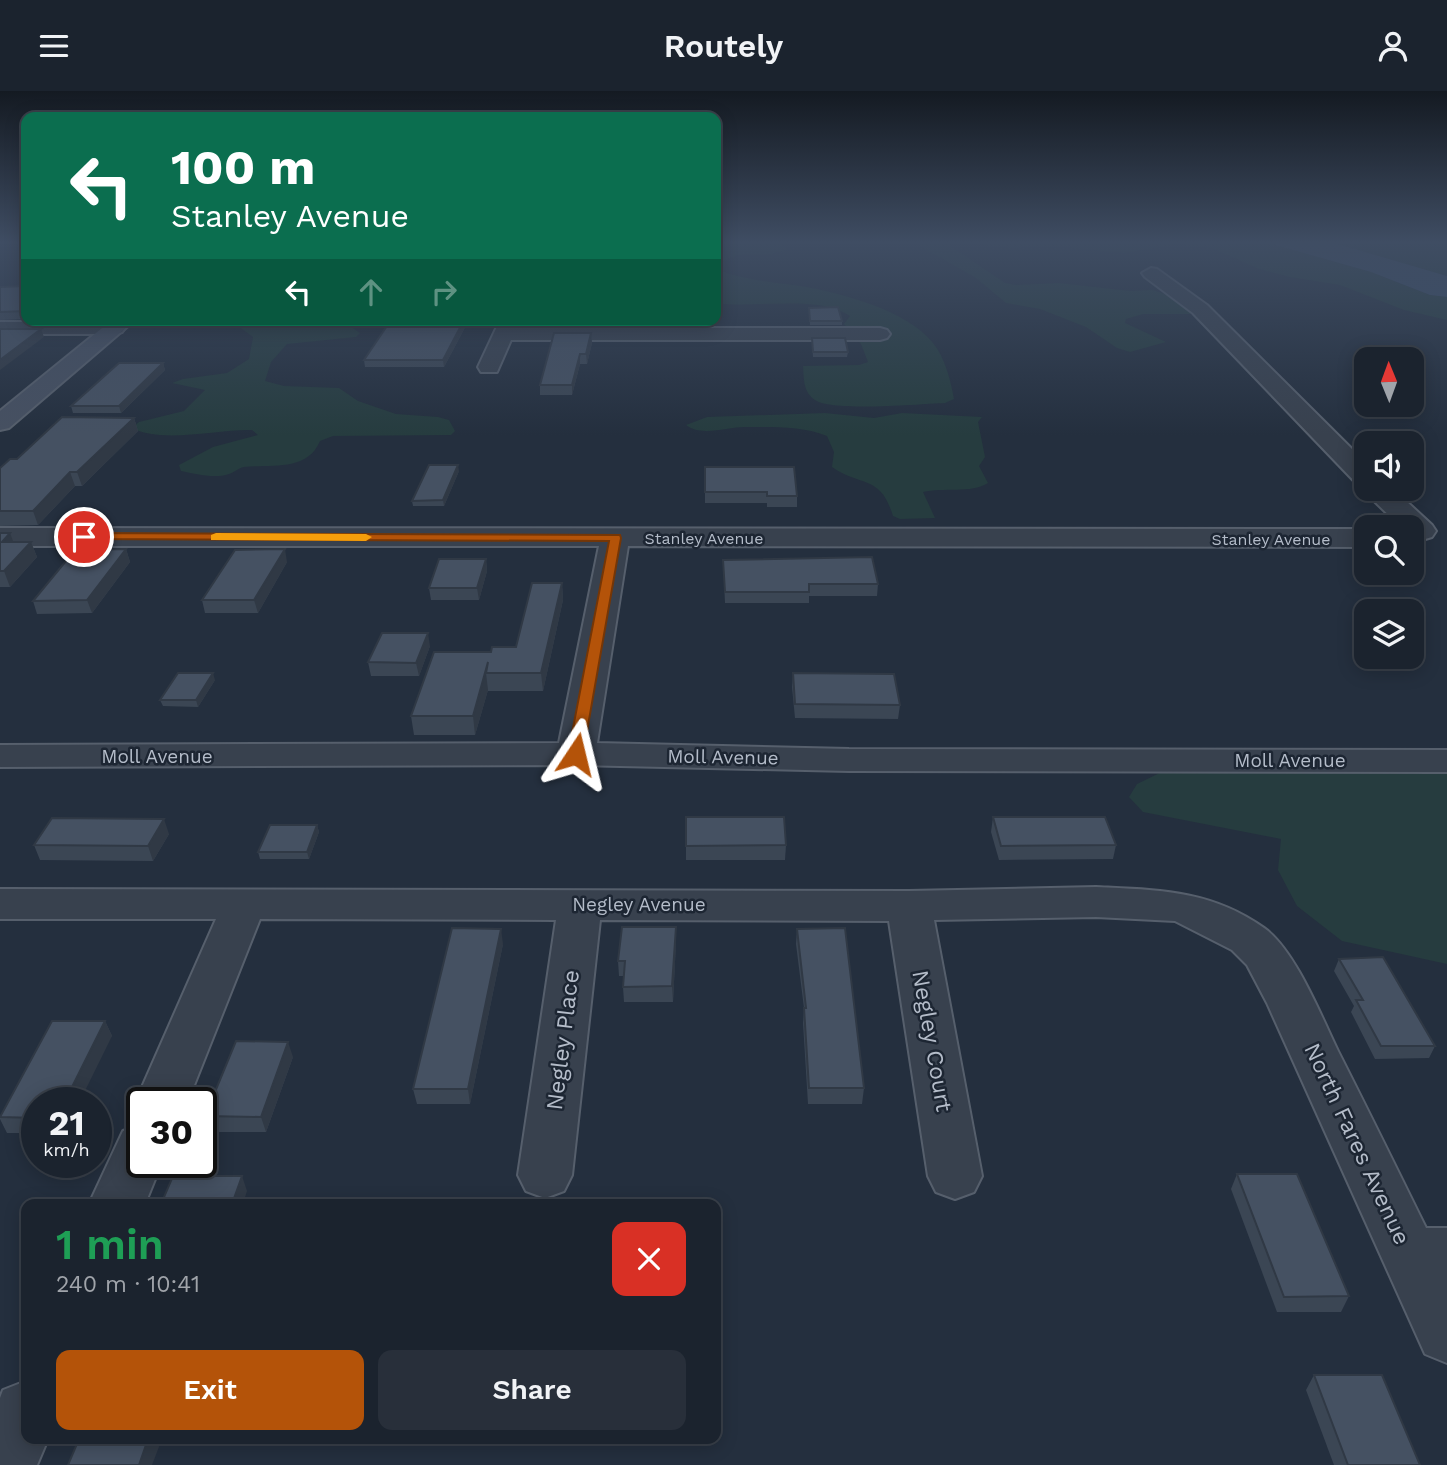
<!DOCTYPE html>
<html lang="en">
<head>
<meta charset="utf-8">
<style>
  body { margin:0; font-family:"Work Sans",sans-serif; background:#282f3a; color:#f1f3f6; height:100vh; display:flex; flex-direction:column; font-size:26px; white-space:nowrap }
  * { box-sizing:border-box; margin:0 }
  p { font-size:23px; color:#a0a4aa }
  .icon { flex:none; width:38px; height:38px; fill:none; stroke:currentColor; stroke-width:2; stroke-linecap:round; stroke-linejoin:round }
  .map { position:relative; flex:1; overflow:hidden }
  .sheet { position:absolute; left:21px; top:1108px; width:700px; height:245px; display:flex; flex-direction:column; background:#1b232e; border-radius:14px; box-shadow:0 4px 18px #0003,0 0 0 2px #39404a }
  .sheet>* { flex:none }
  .banner { position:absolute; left:21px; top:21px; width:700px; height:214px; border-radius:14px; box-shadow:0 4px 18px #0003,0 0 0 2px #39404a; background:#0b6e4f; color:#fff; overflow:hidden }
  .needle { width:46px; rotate:359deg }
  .fabs { position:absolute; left:1354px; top:256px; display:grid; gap:14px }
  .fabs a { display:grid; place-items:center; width:70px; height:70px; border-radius:14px; background:#1b232e; box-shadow:0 4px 18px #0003,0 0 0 2px #39404a; font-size:35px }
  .speed { position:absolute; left:21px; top:996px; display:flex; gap:14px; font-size:35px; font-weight:700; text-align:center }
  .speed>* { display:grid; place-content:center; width:91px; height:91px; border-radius:50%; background:#1b232e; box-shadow:0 4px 18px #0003,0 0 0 2px #39404a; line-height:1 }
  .speed small { font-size:18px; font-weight:400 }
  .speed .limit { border:4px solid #111; border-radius:10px; background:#fff; color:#111 }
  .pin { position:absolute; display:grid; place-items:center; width:60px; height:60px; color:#fff; margin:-30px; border:4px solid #fff; border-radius:50%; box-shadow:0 2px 7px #0007 }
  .me { position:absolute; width:77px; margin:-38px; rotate:10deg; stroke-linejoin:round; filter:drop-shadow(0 0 5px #0008) }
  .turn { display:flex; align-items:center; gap:24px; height:147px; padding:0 35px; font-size:32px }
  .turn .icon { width:91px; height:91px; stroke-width:2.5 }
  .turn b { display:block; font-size:49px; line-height:60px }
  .lanes { display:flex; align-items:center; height:66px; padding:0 35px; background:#0003; justify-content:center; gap:35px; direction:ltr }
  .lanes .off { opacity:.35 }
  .round { display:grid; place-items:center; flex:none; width:74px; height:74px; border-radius:14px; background:#282f3a }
  .summary { display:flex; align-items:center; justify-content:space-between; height:119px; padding:0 35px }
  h1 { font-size:42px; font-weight:600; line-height:52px; color:#1e9e55 }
  .primary-button { display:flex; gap:14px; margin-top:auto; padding:14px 35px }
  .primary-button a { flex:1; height:80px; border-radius:14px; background:#b45309; color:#fff; font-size:28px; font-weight:600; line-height:80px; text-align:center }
  .primary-button a+a { background:#282f3a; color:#f1f3f6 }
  header { display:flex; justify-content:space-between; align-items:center; height:91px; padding:0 35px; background:#1b232e; font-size:32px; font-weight:600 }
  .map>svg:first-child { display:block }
  .green { fill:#263c3f }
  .water { fill:#394c67 }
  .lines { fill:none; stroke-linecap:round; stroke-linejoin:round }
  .street-casing { stroke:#565f6c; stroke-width:4 }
  .secondary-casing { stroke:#565f6c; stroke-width:4 }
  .street { fill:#38414e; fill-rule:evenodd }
  .secondary { fill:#465061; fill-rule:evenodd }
  .wall { fill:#3b4654 }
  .shaded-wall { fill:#303945 }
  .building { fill:#455162; stroke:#303945; stroke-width:2 }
  .route { fill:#b45309; stroke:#753606; stroke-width:2 }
  .slow { fill:#f59e0b }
  .labels { text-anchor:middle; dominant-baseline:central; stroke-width:5; stroke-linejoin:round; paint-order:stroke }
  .far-street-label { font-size:16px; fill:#b4bcc9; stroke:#1d2633 }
  .street-label { font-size:19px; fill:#b4bcc9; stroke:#1d2633 }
  .near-street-label { font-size:23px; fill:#b4bcc9; stroke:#1d2633 }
</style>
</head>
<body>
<header><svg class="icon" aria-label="menu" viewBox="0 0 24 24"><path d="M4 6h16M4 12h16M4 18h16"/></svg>Routely<svg class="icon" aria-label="person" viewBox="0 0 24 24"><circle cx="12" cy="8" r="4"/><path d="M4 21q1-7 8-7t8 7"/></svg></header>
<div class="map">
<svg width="1447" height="1374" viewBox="0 0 1447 1374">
  <rect width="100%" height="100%" fill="#242f3e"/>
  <g class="green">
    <polygon points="736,151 785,153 785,159 771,163 738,164 716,172 716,154"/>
    <polygon points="913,151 1265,151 1371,181 1430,204 1447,206 1447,229 1404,219 1340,194 1290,186 1259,178 1212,157 1177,153 1124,162 1054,155 1011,157 967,152 949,154 1005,192 1015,194 1059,192 1130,200 1153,199 1179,208 1195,223 1143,223 1126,228 1125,232 1166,251 1130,261 1117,257 1086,236 1040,218 1006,212 976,187"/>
    <polygon points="1331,151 1447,151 1447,185"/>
    <path d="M716,178C743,189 772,191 801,195C841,202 907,219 933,252C945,266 951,291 954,308L945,312C921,313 832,321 815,309C803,301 804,288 803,275L859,274L868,271L861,253L844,233L850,225C818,203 754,218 716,212Z"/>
    <path d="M242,229H283L288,234L350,235L360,242L356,246L287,253L271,271L265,290L284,295L339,297L358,310L396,323L438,326L449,329L455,340L451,344L333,345L320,350C307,381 272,373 244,376C238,377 235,381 229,383C214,388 196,383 181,380L179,374L213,356L258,344L252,339C218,338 162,353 132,337L139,331L184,320L205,299L172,292L183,288L227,282L249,268L253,246L238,235Z"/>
    <path d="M825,322L874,327L902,322L982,326L978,331L985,366L979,375L988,392C971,403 943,396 923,401L935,427L900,428L893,425C880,383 863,397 832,376L834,361L827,345C804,335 770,336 745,336C727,336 701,346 686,334L707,326Z"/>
    <polygon points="1172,676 1447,676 1447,873 1342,850 1297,815 1278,779 1281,748 1143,721 1129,706 1137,693"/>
  </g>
  <polygon class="water" points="1265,151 1331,151 1447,185 1447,206 1430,204 1371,181"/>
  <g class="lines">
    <defs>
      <g id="street">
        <polygon points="1151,177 1157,178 1207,214 1367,373 1367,397 1392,397 1432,434 1436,440 1432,446 1422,449 1412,446 1412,436 1401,436 1367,403 1364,395 1358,394 1193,222 1145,186 1142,182"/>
        <polygon points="500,229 520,229 517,237 880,237 887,239 890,243 887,247 880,249 511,249 497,281 481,281 478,276"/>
        <polygon points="0,231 115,231 122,233 125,237 122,241 115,243 0,243"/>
        <polygon points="0,437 1367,438 1367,456 628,455 597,652 849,658 1447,659 1447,681 849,680 576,674 0,676 0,654 559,652 599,455 0,455"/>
        <path d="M1096,796C1158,799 1211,799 1264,837C1295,859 1321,925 1338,960C1368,1019 1397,1078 1426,1137H1447V1272L1425,1263L1267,912L1247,874L1232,859L1175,830L1096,826L934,829L982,1085L974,1101L955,1108L936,1101L928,1085L889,830L600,829L572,1084L564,1100L545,1107L526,1100L518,1084L556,829L260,828L187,1012H142V1025L135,1012L216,828H0V798L909,800Z"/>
        <polygon points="142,1034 142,1071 162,1071 145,1113 89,1113 123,1040"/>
        <polygon points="26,1290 26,1348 48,1348 37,1374 0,1374 0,1307 3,1299"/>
      </g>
      <polygon id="secondary" points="112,229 135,229 9,337 0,339 0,320"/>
    </defs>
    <use href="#street" class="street-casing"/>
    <use href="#secondary" class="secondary-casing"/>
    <use href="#street" class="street"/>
    <use href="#secondary" class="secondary"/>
  </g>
  <g class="wall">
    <polygon points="26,195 26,228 0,229 0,196"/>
    <polygon points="809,217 842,230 842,234 810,234"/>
    <polygon points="391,229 469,229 444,276 365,276 364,269"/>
    <polygon points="597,229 596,234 559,234 559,230"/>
    <polygon points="591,242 592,252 587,273 580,273 572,304 540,304 540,294"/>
    <polygon points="812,247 848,261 847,266 813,266"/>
    <polygon points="163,272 165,279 121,322 73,322 71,315"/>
    <polygon points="134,327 138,340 82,395 75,395 38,434 0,435 0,377 17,368"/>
    <polygon points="705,376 797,405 797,416 767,416 767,412 705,412"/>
    <polygon points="459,380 444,415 413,415 412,410"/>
    <polygon points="0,442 13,451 31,451 37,466 10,496 0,496"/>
    <polygon points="126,458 130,471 92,522 37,523 33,510"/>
    <polygon points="486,468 487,480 479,509 431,509 429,497"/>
    <polygon points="723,469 878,493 877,505 809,505 809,512 725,512"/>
    <polygon points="287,471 258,522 205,522 202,509"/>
    <polygon points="562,492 563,509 543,600 488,600 488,599 475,644 414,644 411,625 491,561 516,556"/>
    <polygon points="430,555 419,585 371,585 368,571"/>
    <polygon points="793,582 900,614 898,628 795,627 792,596"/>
    <polygon points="215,589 198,616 163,615 160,609"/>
    <polygon points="993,726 1116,754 1113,768 999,769 991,741"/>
    <polygon points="317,734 319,741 309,768 260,768 258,761"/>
    <polygon points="169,743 153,770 40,769 34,754"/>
    <polygon points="786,754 785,769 686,769 686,755"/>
    <polygon points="676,836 676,851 673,911 624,911 623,896 624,885 619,885 618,870"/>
    <polygon points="797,838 864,997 862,1013 808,1013 803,932 804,917 796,853"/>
    <polygon points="503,853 470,1013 417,1013 413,998"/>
    <polygon points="1339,868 1435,955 1429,967 1375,968 1351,921 1354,915 1334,880"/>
    <polygon points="105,930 112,945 37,1012 37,1042 7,1042 0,1028 0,1025"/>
    <polygon points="293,966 266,1041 211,1041 205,1025"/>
    <polygon points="1237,1083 1349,1205 1341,1221 1277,1221 1231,1098"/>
    <polygon points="1314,1284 1420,1374 1334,1374 1306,1299"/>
    <polygon points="583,1348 648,1348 648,1351 584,1351"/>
  </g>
  <g class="shaded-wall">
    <polygon points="464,229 469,229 444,276 443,269"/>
    <polygon points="41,238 44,246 0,279 0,269"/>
    <polygon points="591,242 592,252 587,273 586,263"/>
    <polygon points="580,263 580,273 572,304 572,294"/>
    <polygon points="163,272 165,279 121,322 119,315"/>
    <polygon points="134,327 138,340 82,395 77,381"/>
    <polygon points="458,374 459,380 444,415 443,409"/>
    <polygon points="70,381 75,395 38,434 33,420"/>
    <polygon points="10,442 16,458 2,451"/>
    <polygon points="31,451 37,466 10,496 4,480"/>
    <polygon points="126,458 130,471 92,522 87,509"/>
    <polygon points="285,458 287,471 258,522 254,509"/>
    <polygon points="486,468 487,480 479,509 477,497"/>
    <polygon points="562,492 563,509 543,600 541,582"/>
    <polygon points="428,542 430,555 419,585 416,572"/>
    <polygon points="488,571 486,582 488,599 475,644 473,625"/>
    <polygon points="213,582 215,589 198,616 196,609"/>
    <polygon points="164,728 169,743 153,770 148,755"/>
    <polygon points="317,734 319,741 309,768 307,761"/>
    <polygon points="676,836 676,851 673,911 672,895"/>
    <polygon points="501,838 503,853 470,1013 468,998"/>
    <polygon points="105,930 112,945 79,1012 64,1012"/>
    <polygon points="288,951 293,966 266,1041 261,1026"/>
    <polygon points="242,1085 247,1100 243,1113 232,1113"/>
    <polygon points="148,1348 162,1348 152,1374 139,1374"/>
  </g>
  <g class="building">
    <polygon points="26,195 26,220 0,221 0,196"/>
    <polygon points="838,216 842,230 810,230 809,217"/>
    <polygon points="391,229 464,229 443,269 364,269"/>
    <polygon points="0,238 41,238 0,269"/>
    <polygon points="554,242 591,242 586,263 580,263 572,294 540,294"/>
    <polygon points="812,247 845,247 848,261 813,261"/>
    <polygon points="119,272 163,272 119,315 71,315"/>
    <polygon points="62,326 134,327 77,381 70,381 33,420 0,420 0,377 10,368 17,368"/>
    <polygon points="429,374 458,374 443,409 412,410"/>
    <polygon points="705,376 794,376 797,405 767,405 767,401 705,401"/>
    <polygon points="0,442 10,442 2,451 31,451 4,480 0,480"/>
    <polygon points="126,458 87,509 33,510 75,459"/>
    <polygon points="285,458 254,509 202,509 235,459"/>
    <polygon points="872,466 878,493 809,493 809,501 725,501 723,469"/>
    <polygon points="439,468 486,468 477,497 429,497"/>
    <polygon points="532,492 562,492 541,582 486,582 488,571 473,625 411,625 434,561 491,561 492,556 516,556"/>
    <polygon points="382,542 428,542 416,572 368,571"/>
    <polygon points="178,582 213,582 196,609 160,609"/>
    <polygon points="793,582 894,583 900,614 795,613"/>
    <polygon points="686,726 784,726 786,754 686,755"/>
    <polygon points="993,726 1105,726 1116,754 1001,755"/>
    <polygon points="52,727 164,728 148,755 34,754"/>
    <polygon points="270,734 317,734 307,761 258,761"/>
    <polygon points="622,836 676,836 672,895 623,896 625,870 618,870"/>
    <polygon points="452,837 501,838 468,998 413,998"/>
    <polygon points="845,837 864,997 809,997 804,917 806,917 797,838"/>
    <polygon points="1383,866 1435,955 1381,955 1356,909 1363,909 1339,868"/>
    <polygon points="52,930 105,930 64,1012 37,1012 37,1027 0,1026"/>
    <polygon points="236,950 288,951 261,1026 205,1025"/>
    <polygon points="1237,1083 1297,1083 1349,1205 1284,1206"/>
    <polygon points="173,1085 242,1085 232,1113 161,1113"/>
    <polygon points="1314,1284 1382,1284 1420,1374 1348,1374"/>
    <polygon points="79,1348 148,1348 139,1374 68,1374"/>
  </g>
  <linearGradient id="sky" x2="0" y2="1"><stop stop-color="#141a22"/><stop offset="0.44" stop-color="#3f4d63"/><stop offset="1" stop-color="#3f4d63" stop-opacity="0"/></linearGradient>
  <rect width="1447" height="344" fill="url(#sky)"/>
  <polygon class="route" points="84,442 620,444 621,447 583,663 576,668 568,663 609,450 80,448 78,446"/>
  <polygon class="slow" points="216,442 366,443 372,446 366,450 211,449 211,444"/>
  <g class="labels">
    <g class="far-street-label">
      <text x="704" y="447">Stanley Avenue</text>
      <text x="1271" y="448">Stanley Avenue</text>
    </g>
    <g class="street-label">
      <text x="157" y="665">Moll Avenue</text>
      <text transform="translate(723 666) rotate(1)">Moll Avenue</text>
      <text x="1290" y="669">Moll Avenue</text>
      <text x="639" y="813">Negley Avenue</text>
    </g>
    <g class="near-street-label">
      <text transform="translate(563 949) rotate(-83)">Negley Place</text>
      <text transform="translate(932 950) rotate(80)">Negley Court</text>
      <text transform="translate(1357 1053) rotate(65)">North Fares Avenue</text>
    </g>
  </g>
</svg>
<div class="fabs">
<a><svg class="needle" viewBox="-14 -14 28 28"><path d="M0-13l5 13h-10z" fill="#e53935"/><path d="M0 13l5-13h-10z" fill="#a0a4aa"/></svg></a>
<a><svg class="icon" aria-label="sound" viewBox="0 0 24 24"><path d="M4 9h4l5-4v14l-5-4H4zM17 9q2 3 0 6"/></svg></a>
<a><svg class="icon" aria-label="search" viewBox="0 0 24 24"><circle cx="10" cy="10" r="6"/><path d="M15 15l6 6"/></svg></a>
<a><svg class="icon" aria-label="layers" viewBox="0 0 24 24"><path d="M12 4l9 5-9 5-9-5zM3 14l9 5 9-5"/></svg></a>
</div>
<div class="speed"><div>21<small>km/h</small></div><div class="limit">30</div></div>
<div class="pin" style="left:84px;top:446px;background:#d93025"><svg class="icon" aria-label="arrive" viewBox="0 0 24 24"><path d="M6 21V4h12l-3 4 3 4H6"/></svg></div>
<svg class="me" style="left:576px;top:663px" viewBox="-20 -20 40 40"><path d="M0-17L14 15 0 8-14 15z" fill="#b45309" stroke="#fff" stroke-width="4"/></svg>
<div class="banner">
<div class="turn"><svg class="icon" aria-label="left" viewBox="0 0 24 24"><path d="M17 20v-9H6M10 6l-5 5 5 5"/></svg><div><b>100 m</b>Stanley Avenue</div></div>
<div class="lanes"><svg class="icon" aria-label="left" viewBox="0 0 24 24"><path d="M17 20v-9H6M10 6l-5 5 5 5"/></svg><svg class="icon off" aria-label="ahead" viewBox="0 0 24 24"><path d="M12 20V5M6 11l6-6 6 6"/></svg><svg class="icon off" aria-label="right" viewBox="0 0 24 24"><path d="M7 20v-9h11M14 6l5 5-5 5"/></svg></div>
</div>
<section class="sheet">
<div class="summary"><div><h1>1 min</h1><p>240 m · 10:41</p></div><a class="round" style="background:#d93025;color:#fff"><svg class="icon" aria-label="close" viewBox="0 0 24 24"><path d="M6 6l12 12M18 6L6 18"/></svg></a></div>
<div class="primary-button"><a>Exit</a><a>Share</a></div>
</section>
</div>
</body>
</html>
